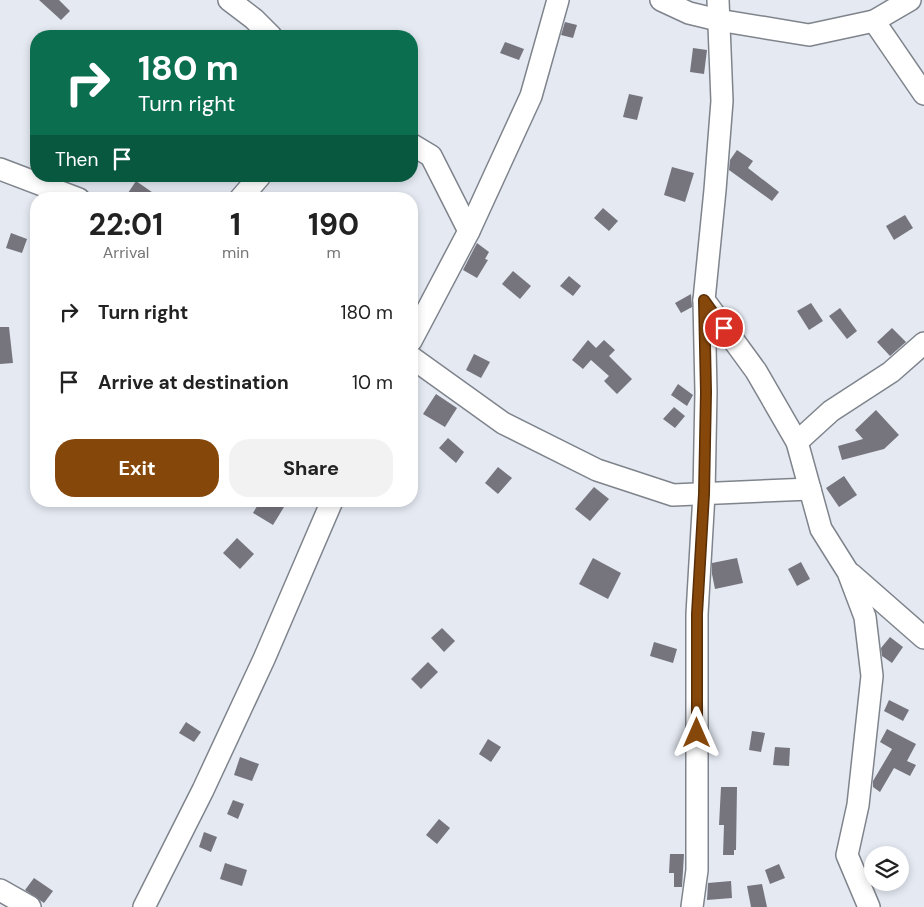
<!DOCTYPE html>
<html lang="en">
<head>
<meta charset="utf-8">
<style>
  body { margin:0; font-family:"DM Sans",sans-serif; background:#f2f2f2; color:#222; height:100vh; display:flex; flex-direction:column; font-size:19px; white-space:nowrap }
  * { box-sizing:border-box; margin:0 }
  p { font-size:16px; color:#767676 }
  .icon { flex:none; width:28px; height:28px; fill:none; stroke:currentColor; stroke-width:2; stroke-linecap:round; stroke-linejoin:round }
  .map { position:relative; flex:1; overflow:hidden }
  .panel { position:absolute; left:30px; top:192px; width:388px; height:315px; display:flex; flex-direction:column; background:#fff; border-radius:20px; box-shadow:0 2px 8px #0003 }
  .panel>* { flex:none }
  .guide { position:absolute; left:30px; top:30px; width:388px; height:152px; border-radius:20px; box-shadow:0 2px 8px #0003; background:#0b6e4f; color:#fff; overflow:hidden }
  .controls { position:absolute; left:864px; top:846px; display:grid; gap:10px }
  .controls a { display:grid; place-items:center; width:45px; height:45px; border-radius:50%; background:#fff; box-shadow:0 2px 8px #0003; font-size:25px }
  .pin { position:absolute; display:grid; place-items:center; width:42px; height:42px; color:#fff; margin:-21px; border:2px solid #fff; border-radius:50%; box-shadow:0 1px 5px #0007 }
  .me { position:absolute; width:55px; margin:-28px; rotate:0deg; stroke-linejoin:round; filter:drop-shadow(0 0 4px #0008) }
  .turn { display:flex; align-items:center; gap:18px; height:105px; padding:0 25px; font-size:22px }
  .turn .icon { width:65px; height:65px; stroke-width:2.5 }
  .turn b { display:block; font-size:35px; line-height:42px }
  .then { display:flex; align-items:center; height:48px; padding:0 25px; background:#0003; gap:10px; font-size:19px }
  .eta { display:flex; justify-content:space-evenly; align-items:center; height:85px; text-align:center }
  .eta b { font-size:30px; font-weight:700; line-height:35px }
  .button { display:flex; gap:10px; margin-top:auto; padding:10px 25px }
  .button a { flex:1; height:58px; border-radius:20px; background:#86470b; color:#fff; font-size:20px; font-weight:700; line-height:58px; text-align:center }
  .button a+a { background:#f2f2f2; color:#222 }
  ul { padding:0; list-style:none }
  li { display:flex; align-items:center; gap:15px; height:70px; padding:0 25px }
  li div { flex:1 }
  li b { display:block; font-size:19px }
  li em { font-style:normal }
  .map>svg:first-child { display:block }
  .building { fill:#76757e }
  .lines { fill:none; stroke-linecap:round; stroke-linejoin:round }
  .minor-casing { stroke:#7f848c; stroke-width:24 }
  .minor { stroke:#fff; stroke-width:21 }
  .route-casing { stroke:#572e07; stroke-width:12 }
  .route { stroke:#86470b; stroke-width:9 }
</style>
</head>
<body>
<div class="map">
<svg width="924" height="907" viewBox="0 0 924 907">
  <rect width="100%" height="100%" fill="#e4e9f2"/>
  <g class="building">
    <polygon points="39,0 59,0 70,11 61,20"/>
    <polygon points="565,22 577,25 573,38 561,35"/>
    <polygon points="505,42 524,49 519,60 500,53"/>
    <polygon points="693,48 707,50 704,74 690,72"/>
    <polygon points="629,94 643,97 637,120 623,117"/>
    <polygon points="737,150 753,161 748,168 779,192 772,201 729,170 730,160"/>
    <polygon points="672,167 694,173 685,202 664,195"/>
    <polygon points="136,181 162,199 124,199"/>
    <polygon points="603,208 618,221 609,231 594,218"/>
    <polygon points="905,215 913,228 894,240 886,226"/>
    <polygon points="11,233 27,239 22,253 6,248"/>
    <polygon points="477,243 489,252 485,259 488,260 477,278 463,270"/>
    <polygon points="513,271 531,286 520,299 502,284"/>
    <polygon points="569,276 581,286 573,296 560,286"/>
    <polygon points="691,294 692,307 681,313 675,303"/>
    <polygon points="811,303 823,321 809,330 797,311"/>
    <polygon points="840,308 857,331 847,339 829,316"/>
    <polygon points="0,327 9,327 13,363 0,364"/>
    <polygon points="892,328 906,342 890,356 877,342"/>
    <polygon points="588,340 596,348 604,340 615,350 609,356 632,379 617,394 604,381 609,376 591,360 583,369 572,360"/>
    <polygon points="474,354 490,362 481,378 466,370"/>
    <polygon points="678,384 693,395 687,406 671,395"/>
    <polygon points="436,394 457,408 445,427 423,414"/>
    <polygon points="674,407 685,416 675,428 663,419"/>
    <polygon points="876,410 899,435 884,449 842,460 838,446 863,439 855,430"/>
    <polygon points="448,438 464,452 456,463 439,448"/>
    <polygon points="498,467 512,478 498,494 485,483"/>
    <polygon points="844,476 857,495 839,507 826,488"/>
    <polygon points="594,487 609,499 590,521 575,509"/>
    <polygon points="260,501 276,501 284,507 273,525 253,513"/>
    <polygon points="237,538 254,554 240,569 223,553"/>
    <polygon points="593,558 621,573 608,599 579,584"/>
    <polygon points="737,558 743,583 715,589 712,574 712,563"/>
    <polygon points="801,562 810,579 797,586 788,569"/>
    <polygon points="442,628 455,641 444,652 431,638"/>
    <polygon points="890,637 903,647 892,663 882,656 881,648"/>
    <polygon points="654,642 677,649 673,663 650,656"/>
    <polygon points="428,662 438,672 421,689 411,679"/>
    <polygon points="889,700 909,710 903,721 884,711"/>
    <polygon points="186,722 201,732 194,742 179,733"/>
    <polygon points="887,729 916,744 907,761 916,765 910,776 894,768 880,792 873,787 873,781 892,749 880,742"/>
    <polygon points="752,731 765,733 761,752 749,750"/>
    <polygon points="488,739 501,747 491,762 479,754"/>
    <polygon points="775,747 790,748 789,766 773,765"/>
    <polygon points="240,757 259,764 252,781 234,775"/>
    <polygon points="721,787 737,787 736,850 734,850 734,855 723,855 724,825 719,825"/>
    <polygon points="233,800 244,804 238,819 227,814"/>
    <polygon points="439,819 450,828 437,844 426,835"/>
    <polygon points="204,832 217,837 211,852 199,847"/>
    <polygon points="670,854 684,854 682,887 674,887 674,873 669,873"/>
    <polygon points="225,863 247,870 242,886 220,879"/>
    <polygon points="779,864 785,878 770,884 765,870"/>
    <polygon points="34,878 53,891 44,903 25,890"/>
    <polygon points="731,881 732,898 707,900 708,883"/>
    <polygon points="762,884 767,907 751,907 747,886"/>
  </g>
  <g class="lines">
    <defs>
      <g id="minor">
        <polyline points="229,0 254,19 271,36"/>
        <polyline points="661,0 689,13 718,20 809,35 874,21 910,0"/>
        <polyline points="718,0 722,101 715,190 704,300 756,371 797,442 821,529 848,572 865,617 872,676 858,805 847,855 869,907"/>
        <polyline points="874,21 924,94"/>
        <polyline points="411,144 431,156 469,231"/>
        <polyline points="0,169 79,199"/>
        <polyline points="240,199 260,176"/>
        <polyline points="411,341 469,231 531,96 558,0"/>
        <polyline points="411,357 503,423 597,470 673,495 810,489"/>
        <polyline points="797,442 831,411 891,372 924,343"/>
        <polyline points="851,574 924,638"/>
        <polyline points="0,890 30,907"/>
        <polyline points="144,907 203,790 264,659 332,501"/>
        <polyline points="692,907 697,870 697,614 704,494 706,392 704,300"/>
      </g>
    </defs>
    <use href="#minor" class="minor-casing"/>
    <use href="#minor" class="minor"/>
  </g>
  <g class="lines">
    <defs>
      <polyline id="route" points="697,733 697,614 704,494 706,392 704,300 724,328"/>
    </defs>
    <use href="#route" class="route-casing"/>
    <use href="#route" class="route"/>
  </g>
</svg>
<div class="controls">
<a><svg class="icon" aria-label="layers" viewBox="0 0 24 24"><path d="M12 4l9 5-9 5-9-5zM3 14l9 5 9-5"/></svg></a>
</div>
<div class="pin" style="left:724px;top:328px;background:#d93025"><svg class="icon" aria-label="arrive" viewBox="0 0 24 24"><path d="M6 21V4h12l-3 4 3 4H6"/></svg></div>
<svg class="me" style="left:697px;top:733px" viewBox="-20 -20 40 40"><path d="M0-17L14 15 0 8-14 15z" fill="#86470b" stroke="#fff" stroke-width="4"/></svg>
<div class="guide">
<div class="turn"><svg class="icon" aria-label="right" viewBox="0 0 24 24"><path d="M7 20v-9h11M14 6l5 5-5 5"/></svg><div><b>180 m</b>Turn right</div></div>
<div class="then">Then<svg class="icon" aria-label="arrive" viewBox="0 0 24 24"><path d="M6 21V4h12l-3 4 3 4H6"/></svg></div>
</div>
<section class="panel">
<div class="eta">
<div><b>22:01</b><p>Arrival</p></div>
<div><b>1</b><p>min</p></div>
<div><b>190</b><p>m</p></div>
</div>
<ul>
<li><svg class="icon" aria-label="right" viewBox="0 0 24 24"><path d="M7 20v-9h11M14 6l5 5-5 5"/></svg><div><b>Turn right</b></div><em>180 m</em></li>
<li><svg class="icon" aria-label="arrive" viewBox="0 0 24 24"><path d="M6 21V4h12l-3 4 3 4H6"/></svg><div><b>Arrive at destination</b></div><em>10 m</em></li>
</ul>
<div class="button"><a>Exit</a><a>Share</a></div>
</section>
</div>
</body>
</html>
